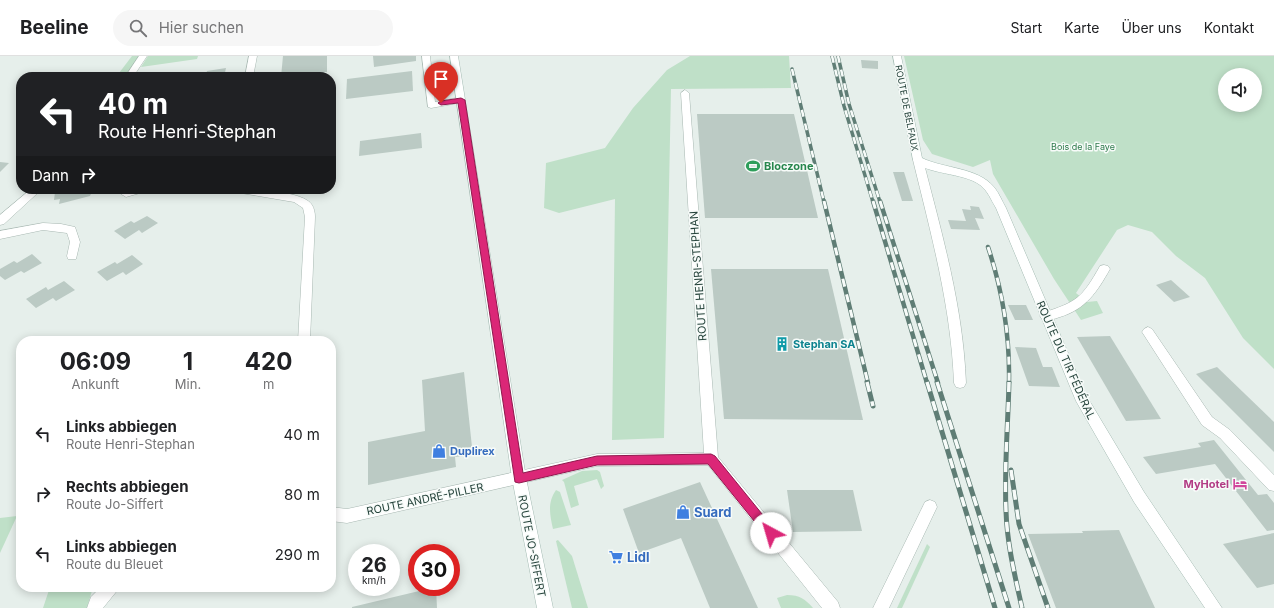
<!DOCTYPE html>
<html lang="de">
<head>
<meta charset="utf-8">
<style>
  body { margin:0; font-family:Inter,sans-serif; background:#f6f6f6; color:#202124; height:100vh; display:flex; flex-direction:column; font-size:15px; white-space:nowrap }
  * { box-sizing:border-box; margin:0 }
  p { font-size:13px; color:#757577 }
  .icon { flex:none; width:22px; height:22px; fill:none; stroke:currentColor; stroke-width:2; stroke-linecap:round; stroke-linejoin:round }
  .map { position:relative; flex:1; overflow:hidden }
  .panel { position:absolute; left:16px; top:280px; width:320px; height:256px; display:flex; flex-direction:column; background:#fff; border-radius:16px; box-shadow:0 2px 10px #0003 }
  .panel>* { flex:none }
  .hud { position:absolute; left:16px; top:16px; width:320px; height:122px; border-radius:16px; box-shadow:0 2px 10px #0003; background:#202124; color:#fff; overflow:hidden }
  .tools { position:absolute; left:1218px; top:12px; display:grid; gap:8px }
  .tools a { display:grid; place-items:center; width:44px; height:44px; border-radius:50%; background:#fff; box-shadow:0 2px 10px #0003; font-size:20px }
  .speed { position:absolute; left:348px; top:488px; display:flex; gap:8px; font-size:20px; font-weight:700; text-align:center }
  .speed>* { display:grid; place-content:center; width:52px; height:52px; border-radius:50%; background:#fff; box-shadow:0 2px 10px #0003; line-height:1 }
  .speed small { font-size:10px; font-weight:400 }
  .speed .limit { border:6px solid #d22; background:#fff; color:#111 }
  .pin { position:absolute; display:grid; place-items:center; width:34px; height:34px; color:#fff; margin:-41px -17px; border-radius:50% 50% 50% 0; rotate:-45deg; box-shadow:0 0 4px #0007 }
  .pin .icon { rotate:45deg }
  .me { position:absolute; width:44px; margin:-22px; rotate:321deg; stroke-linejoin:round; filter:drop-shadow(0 0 3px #0008) }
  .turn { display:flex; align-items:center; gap:14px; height:84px; padding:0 16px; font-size:18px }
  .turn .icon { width:52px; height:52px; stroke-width:2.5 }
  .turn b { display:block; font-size:28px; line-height:34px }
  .then { display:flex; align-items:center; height:38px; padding:0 16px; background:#0003; gap:8px; font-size:15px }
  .eta { display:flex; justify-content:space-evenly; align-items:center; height:68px; text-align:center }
  .eta b { font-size:24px; font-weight:700; line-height:28px }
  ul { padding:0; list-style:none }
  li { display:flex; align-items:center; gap:12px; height:60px; padding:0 16px }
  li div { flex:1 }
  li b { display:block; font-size:15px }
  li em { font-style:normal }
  header { display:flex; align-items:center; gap:24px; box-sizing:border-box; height:56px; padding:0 20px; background:#fff; border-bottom:1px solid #e0e0e0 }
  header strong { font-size:19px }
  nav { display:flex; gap:22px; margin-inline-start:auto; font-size:14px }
  .search { width:280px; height:36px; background:#f6f6f6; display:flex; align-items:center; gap:10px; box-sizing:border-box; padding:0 14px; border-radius:22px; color:#757577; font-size:15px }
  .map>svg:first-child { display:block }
  .green { fill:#bfe0c8; fill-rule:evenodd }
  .building { fill:#bbcac4 }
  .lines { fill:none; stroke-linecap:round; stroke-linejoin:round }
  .street-casing { stroke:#a8b8b2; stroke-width:1 }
  .secondary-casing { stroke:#a4bbb3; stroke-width:1 }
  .street { fill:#fff; fill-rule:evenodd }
  .secondary { fill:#fff; fill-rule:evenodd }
  .rail-far2-casing { stroke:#5f7d75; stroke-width:3.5 }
  .rail-far1-casing { stroke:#5f7d75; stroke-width:4.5 }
  .rail-casing { stroke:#5f7d75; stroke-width:5 }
  .rail-far2 { stroke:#f7fbf9; stroke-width:2.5; stroke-dasharray:7; stroke-linecap:butt }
  .rail-far1 { stroke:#f7fbf9; stroke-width:3; stroke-dasharray:8; stroke-linecap:butt }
  .rail { stroke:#f7fbf9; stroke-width:3.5; stroke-dasharray:10; stroke-linecap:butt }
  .route { fill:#db2777; stroke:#8e194d }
  .labels { text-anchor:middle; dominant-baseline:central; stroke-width:3; stroke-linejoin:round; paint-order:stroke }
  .far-street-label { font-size:9px; fill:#24423a; stroke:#f7fbf9 }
  .far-park-label { font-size:9px; fill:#2d7a4b; stroke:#f7fbf9 }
  .leisure-label { font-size:11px; font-weight:bold; fill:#27864d; stroke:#f7fbf9; text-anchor:start }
  .street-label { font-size:11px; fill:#24423a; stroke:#f7fbf9 }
  .culture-label { font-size:11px; font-weight:bold; fill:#0d838f; stroke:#f7fbf9; text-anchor:start }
  .shop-label { font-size:11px; font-weight:bold; fill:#366cbe; stroke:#f7fbf9; text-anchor:start }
  .hotel-label { font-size:11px; font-weight:bold; fill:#b23c85; stroke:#f7fbf9; text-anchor:end }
  .near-shop-label { font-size:13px; font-weight:bold; fill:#366cbe; stroke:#f7fbf9; text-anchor:start }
</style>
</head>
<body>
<header>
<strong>Beeline</strong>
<div class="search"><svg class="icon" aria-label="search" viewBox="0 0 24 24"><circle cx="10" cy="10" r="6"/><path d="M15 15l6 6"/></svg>Hier suchen</div>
<nav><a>Start</a><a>Karte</a><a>Über uns</a><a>Kontakt</a></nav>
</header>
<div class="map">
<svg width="1274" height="552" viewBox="0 0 1274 552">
  <rect width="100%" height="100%" fill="#e6efeb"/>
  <g class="green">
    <polygon points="132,0 140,0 126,21 116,21"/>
    <polygon points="148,0 198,0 197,3 141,11"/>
    <polygon points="690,0 789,0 791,32 671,33 664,382 612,384 615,143 559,157 544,152 546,107 605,92 633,52 667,14"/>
    <path d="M904,0H1274V313L1243,282L1205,222L1176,200L1152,176L1128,169L1117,174L1076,237L1087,246L1097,245L1103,257L1081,264L1054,223L993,118L990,104L973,111L932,98L923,84ZM1225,19H1255V49H1225Z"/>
    <polygon points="597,414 600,416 604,430 601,433 597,423 574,430 579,449 571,452 564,426 562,424 582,415"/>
    <path d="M556,434L560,436L571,469L553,473C550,459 547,447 556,434Z"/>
    <polygon points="17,460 0,497 0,462"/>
    <polygon points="558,484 572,500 588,552 572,552 556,485"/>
    <polygon points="927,488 930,491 902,552 897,552"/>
    <polygon points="50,531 93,531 87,552 43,552"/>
    <path d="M787,539C800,539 805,543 813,552H781L777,542Z"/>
  </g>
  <g class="building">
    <polygon points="283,0 327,0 327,16 281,21"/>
    <polygon points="373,0 416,0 416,5 374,11"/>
    <polygon points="861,4 878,5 878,13 862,12"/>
    <polygon points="226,12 224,21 205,21 207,15"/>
    <polygon points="412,15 413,35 346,43 347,23"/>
    <polygon points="148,17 166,17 163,21 145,21"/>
    <polygon points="697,58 794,58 818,162 705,162"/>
    <polygon points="421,77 422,92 359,100 360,85"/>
    <polygon points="0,106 9,107 0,116"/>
    <polygon points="893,116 904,116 913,145 902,145"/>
    <polygon points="61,133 93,133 90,140 59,148 60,143 54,144 55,136 61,134"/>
    <polygon points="970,150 979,151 984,163 975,162 980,174 951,173 948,164 966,165 962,153 971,154"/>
    <polygon points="147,160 158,167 142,177 139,174 125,183 114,175 131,165 134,167"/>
    <polygon points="32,198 42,207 24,217 21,215 5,224 0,220 0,213 14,205 17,207"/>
    <polygon points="132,199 143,208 126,219 123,216 107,225 97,216 115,206 117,208"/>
    <polygon points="711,213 828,213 863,364 724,363"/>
    <polygon points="1171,224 1190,241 1174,246 1156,229"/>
    <polygon points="64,225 75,234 56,245 53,242 36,252 26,243 46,231 48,234"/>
    <polygon points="1008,249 1026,249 1033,264 1015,264"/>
    <polygon points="1110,280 1161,363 1126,365 1077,281"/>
    <polygon points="1015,291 1036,292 1043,311 1052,311 1060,331 1029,330"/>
    <polygon points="1217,311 1274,366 1274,396 1196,318"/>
    <polygon points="464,316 472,391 463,393 464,400 455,401 456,411 368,429 368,386 425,375 422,324"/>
    <polygon points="1214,384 1258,439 1267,438 1274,447 1274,474 1267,475 1215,408 1156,418 1143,401 1201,391 1198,387"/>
    <polygon points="700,426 758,552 710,552 681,482 639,497 623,453"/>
    <polygon points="787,434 853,434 862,475 793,476"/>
    <polygon points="1119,474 1155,552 1056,552 1028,478 1083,477 1082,475"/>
    <polygon points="1274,477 1274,528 1257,532 1223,488"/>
    <polygon points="436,531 437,552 352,552 352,551"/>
  </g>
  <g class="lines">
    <defs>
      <g id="street">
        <polygon points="139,0 147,0 133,21 125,21"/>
        <polygon points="249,0 257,0 253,21 245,21"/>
        <polygon points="422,0 430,0 435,46 461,41 465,44 464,46 431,52 428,51"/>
        <polygon points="685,34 689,37 718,401 838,546 840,552 822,552 708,409 597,410 347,467 331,465 331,451 347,453 597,398 704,397 681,37"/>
        <path d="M918,101L923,104C942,178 963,250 966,327L964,331L960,332L956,331L954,327C951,250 931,178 913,104Z"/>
        <polygon points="31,133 42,133 4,168 0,169 0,159"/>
        <polygon points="132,133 148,133 147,135 126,141 121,138 122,136"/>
        <path d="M238,133C253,133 304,135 312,149C314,152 315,157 315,161L310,285H298L305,161L303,152L294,146L241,137Z"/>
        <polygon points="43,167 61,168 75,171 80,186 76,203 68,203 67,200 70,186 67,177 43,174 0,183 0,175"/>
        <path d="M1104,209L1108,210L1110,213C1097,236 1086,253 1060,261C1054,263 1048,265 1042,263L1040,260L1042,257C1077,246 1082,242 1100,210Z"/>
        <polygon points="1148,271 1152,273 1212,361 1230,374 1274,419 1274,435 1269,434 1220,382 1202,369 1144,279 1142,276 1144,273"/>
        <polygon points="930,444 935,446 937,451 889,552 873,552 925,446"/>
        <polygon points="101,531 119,531 116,536 103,552 87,552 91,541"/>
      </g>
      <g id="secondary">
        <polygon points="450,0 458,0 526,422 553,552 537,552 512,422"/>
        <path d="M893,0H901L922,102C945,113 977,111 994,131C999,137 1002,145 1006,152L1086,339L1144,436L1222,552H1205L1134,446L1076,345L996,152C991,144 988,135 980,129C963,116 925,119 913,104Z"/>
      </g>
    </defs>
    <use href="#street" class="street-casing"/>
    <use href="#secondary" class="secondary-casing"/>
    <use href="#street" class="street"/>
    <use href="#secondary" class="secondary"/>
    <defs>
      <g id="rail-far2">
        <polyline points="832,0 844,50 873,146"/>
        <polyline points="838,0 849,48 880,146"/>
        <polyline points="792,13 824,146"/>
      </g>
      <g id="rail-far1">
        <polyline points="824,145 868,327"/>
        <polyline points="873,145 927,327"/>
        <polyline points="880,145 938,327"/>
        <path d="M988,191C1003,236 1010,280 1009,327"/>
      </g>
      <g id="rail">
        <polyline points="867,326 873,350"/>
        <polyline points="927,326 995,552"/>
        <polyline points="937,326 1009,552"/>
        <path d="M1009,326C1008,369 1004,412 1006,455C1007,488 1015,520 1022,552"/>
        <polyline points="1011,414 1019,468 1048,552"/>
      </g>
    </defs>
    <use href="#rail-far2" class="rail-far2-casing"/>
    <use href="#rail-far1" class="rail-far1-casing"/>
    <use href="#rail" class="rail-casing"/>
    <use href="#rail-far2" class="rail-far2"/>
    <use href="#rail-far1" class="rail-far1"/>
    <use href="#rail" class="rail"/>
  </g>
  <polygon class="route" points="461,42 465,44 523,417 597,400 711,398 715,400 775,474 777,477 775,481 771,483 767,481 708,408 597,409 519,427 515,426 458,47 441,49 438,47 441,45"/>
  <defs>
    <symbol id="stadium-bare" viewBox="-9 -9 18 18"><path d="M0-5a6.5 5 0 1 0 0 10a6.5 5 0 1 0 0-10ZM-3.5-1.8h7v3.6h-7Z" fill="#2e9e5b" stroke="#f7fbf9" stroke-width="2.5" paint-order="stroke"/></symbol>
    <symbol id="building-bare" viewBox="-9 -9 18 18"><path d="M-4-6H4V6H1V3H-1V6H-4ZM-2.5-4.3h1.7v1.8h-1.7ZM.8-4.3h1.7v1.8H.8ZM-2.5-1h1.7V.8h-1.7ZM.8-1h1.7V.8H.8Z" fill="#0f9aa8" stroke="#f7fbf9" stroke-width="2.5" paint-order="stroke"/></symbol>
    <symbol id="shop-bare" viewBox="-9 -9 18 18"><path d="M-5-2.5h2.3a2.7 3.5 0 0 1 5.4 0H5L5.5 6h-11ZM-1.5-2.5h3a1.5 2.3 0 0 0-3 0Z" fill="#3f7fe0" stroke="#f7fbf9" stroke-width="2.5" paint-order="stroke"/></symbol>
    <symbol id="hotel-bare" viewBox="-9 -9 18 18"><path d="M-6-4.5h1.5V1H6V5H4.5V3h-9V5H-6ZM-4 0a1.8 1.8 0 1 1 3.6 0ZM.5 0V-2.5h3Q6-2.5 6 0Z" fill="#d1479c" stroke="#f7fbf9" stroke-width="2.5" paint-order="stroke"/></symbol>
    <symbol id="supermarket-bare" viewBox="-9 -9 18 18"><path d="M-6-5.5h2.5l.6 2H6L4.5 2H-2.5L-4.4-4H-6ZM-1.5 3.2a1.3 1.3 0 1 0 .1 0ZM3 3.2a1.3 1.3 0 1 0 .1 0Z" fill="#3f7fe0" stroke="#f7fbf9" stroke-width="2.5" paint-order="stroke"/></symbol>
  </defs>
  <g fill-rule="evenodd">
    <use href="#stadium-bare" x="743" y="100" width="20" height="20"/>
    <use href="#building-bare" x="772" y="278" width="20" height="20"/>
    <use href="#shop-bare" x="429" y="385" width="20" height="20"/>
    <use href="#hotel-bare" x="1230" y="418" width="20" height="20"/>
    <use href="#shop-bare" x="673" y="446" width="20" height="20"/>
    <use href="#supermarket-bare" x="606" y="491" width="20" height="20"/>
  </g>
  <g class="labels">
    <g class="far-street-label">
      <text transform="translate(907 52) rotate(79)">ROUTE DE BELFAUX</text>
    </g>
    <g class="far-park-label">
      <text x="1083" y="90">Bois de la Faye</text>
    </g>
    <g class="leisure-label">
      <text x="764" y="110">Bloczone</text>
    </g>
    <g class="street-label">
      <text transform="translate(698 220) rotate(-94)">ROUTE HENRI-STEPHAN</text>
      <text transform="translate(1066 304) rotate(66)">ROUTE DU TIR FÉDÉRAL</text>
      <text transform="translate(425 443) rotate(-12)">ROUTE ANDRÉ-PILLER</text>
      <text transform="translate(532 490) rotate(79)">ROUTE JO-SIFFERT</text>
    </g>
    <g class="culture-label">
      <text x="793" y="288">Stephan SA</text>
    </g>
    <g class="shop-label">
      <text x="450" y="395">Duplirex</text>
    </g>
    <g class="hotel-label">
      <text x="1229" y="428">MyHotel</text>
    </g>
    <g class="near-shop-label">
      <text x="694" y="456">Suard</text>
      <text x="627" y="501">Lidl</text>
    </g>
  </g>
</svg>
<div class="tools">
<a><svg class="icon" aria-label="sound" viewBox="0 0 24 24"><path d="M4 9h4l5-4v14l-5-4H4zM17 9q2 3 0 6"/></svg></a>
</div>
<div class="speed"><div>26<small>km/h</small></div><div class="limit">30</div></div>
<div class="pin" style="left:441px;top:47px;background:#d93025"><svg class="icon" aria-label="arrive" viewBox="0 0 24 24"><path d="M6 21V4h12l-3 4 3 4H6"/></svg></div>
<svg class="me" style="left:771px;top:477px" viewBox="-20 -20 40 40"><circle r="19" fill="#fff"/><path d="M0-13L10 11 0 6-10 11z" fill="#db2777"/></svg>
<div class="hud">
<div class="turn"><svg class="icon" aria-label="left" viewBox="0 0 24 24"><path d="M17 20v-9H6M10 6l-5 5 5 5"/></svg><div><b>40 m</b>Route Henri-Stephan</div></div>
<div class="then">Dann<svg class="icon" aria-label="right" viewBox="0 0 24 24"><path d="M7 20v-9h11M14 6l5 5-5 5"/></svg></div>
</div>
<section class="panel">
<div class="eta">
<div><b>06:09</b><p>Ankunft</p></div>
<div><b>1</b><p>Min.</p></div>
<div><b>420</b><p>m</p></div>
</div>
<ul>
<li><svg class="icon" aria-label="left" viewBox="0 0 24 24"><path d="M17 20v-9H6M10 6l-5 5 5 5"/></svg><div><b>Links abbiegen</b><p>Route Henri-Stephan</p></div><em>40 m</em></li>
<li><svg class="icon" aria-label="right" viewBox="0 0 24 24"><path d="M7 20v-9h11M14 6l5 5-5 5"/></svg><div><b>Rechts abbiegen</b><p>Route Jo-Siffert</p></div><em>80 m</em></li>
<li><svg class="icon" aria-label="left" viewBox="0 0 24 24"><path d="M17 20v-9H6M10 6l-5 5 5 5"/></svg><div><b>Links abbiegen</b><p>Route du Bleuet</p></div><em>290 m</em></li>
</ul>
</section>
</div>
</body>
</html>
